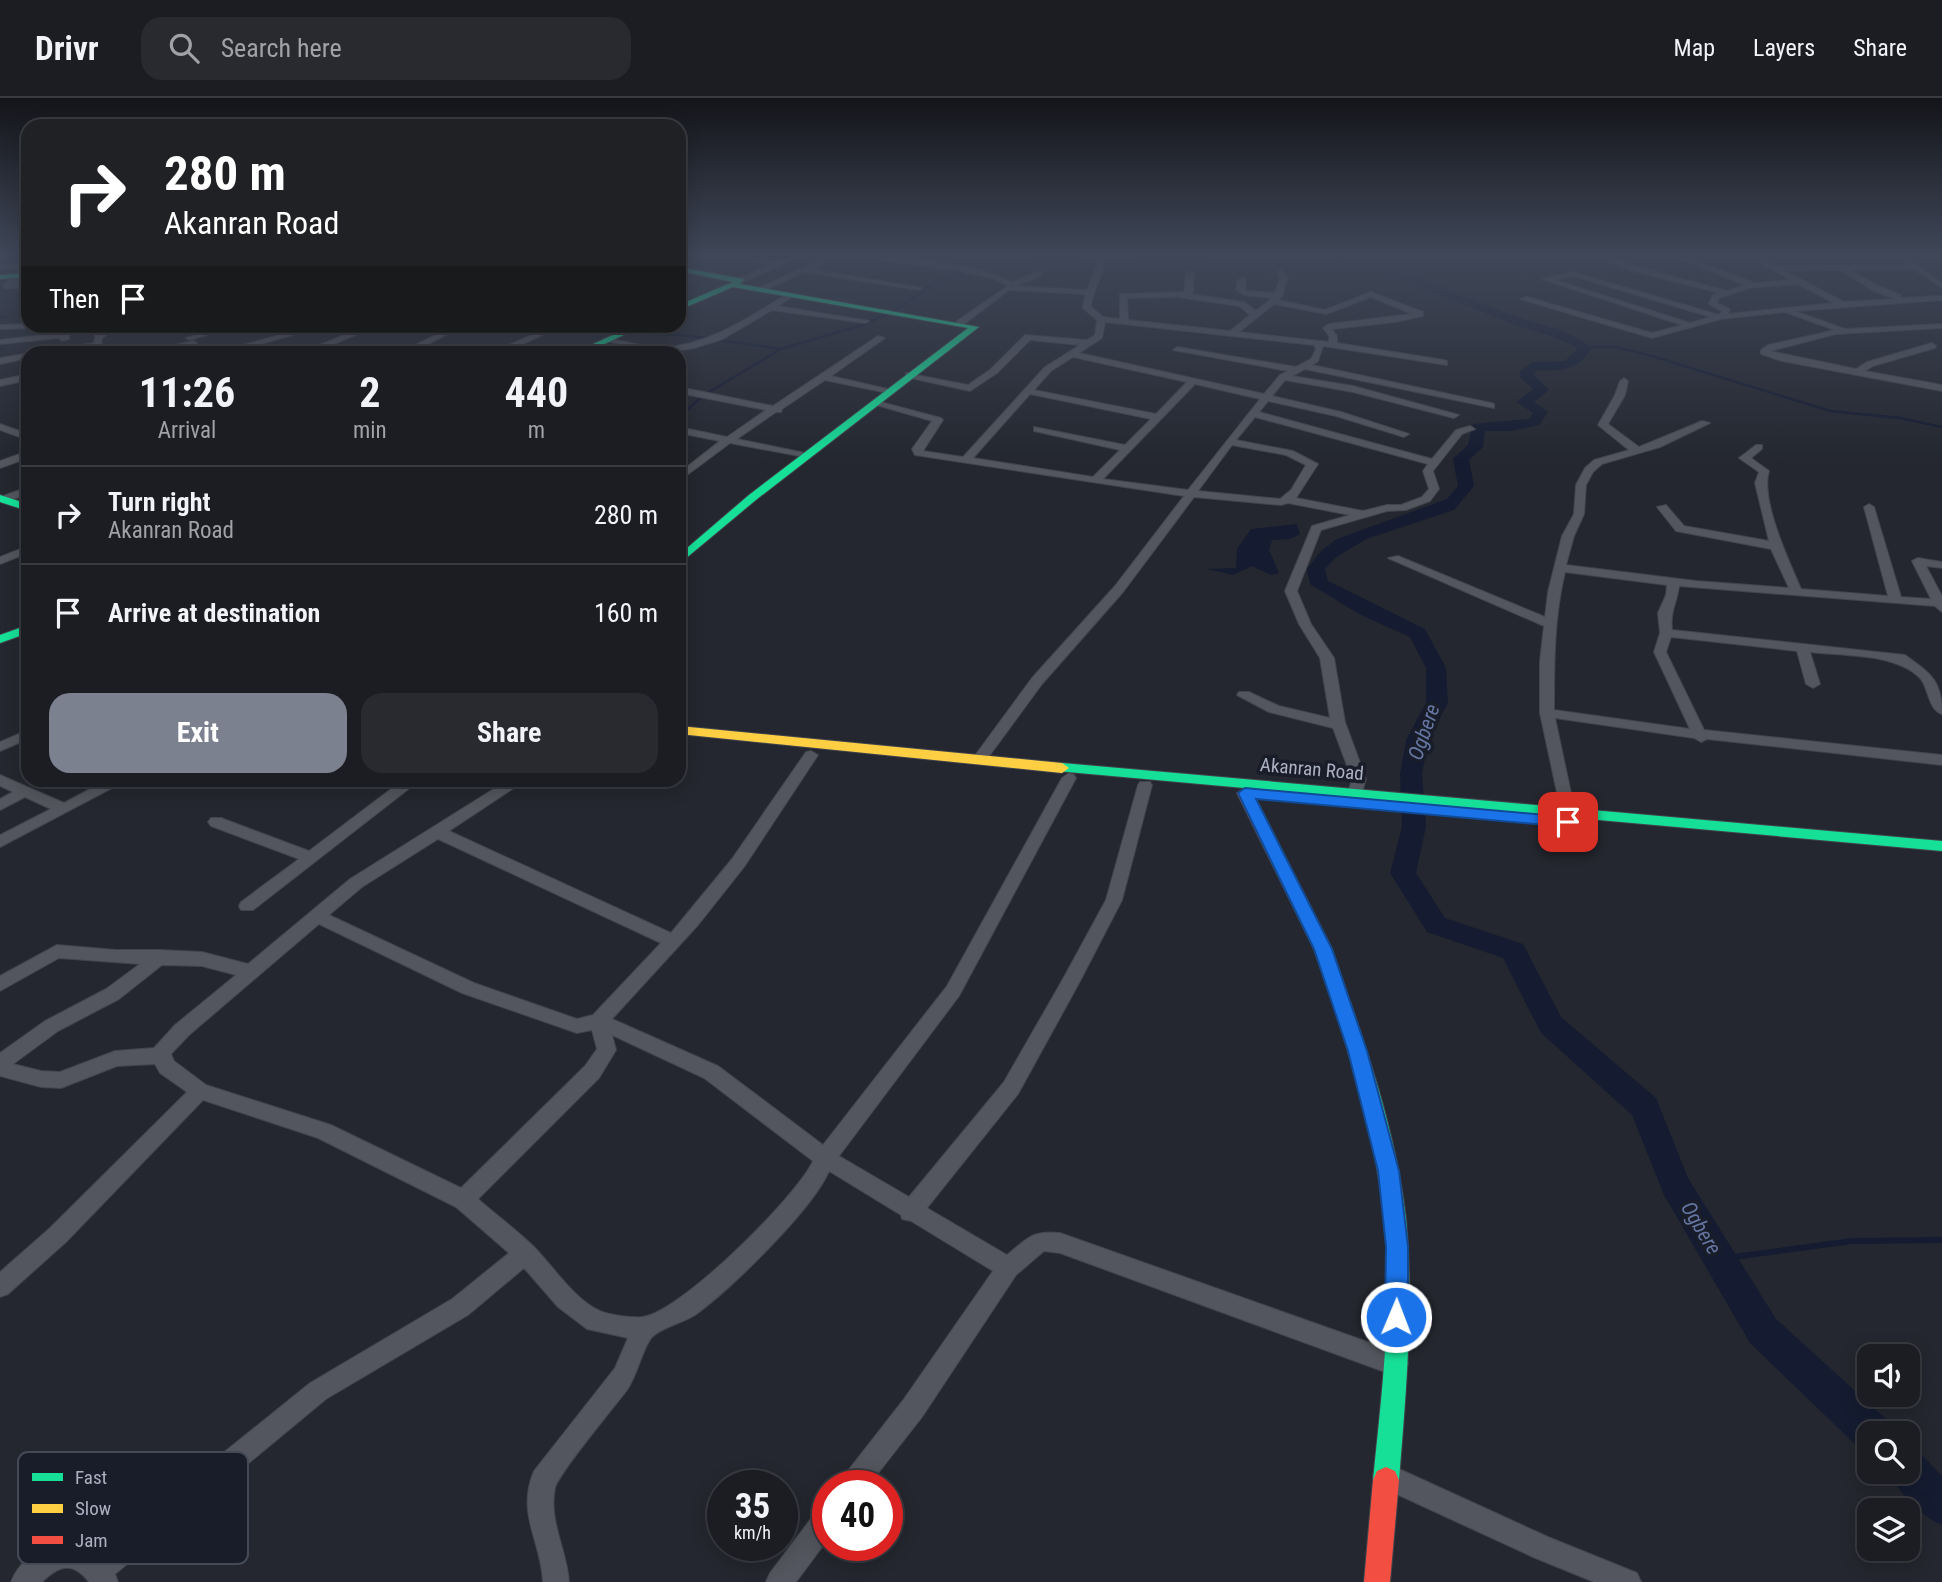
<!DOCTYPE html>
<html lang="en">
<head>
<meta charset="utf-8">
<style>
  body { margin:0; font-family:"Roboto Condensed",sans-serif; background:#282a30; color:#f1f3f6; height:100vh; display:flex; flex-direction:column; font-size:26px; white-space:nowrap }
  * { box-sizing:border-box; margin:0 }
  p { font-size:23px; color:#a0a2a6 }
  .icon { flex:none; width:38px; height:38px; fill:none; stroke:currentColor; stroke-width:2; stroke-linecap:round; stroke-linejoin:round }
  .map { position:relative; flex:1; overflow:hidden }
  .drawer { position:absolute; left:21px; top:248px; width:665px; height:441px; display:flex; flex-direction:column; background:#1b1d23; border-radius:21px; box-shadow:0 4px 18px #0003,0 0 0 2px #393b41 }
  .drawer>* { flex:none }
  .hud { position:absolute; left:21px; top:21px; width:665px; height:214px; border-radius:21px; box-shadow:0 4px 18px #0003,0 0 0 2px #393b41; background:#202124; color:#fff; overflow:hidden }
  .buttons { position:absolute; left:1857px; top:1246px; display:grid; gap:14px }
  .buttons a { display:grid; place-items:center; width:63px; height:63px; border-radius:14px; background:#1b1d23; box-shadow:0 4px 18px #0003,0 0 0 2px #393b41; font-size:35px }
  .speed { position:absolute; left:707px; top:1372px; display:flex; gap:14px; font-size:35px; font-weight:700; text-align:center }
  .speed>* { display:grid; place-content:center; width:91px; height:91px; border-radius:50%; background:#1b1d23; box-shadow:0 4px 18px #0003,0 0 0 2px #393b41; line-height:1 }
  .speed small { font-size:18px; font-weight:400 }
  .speed .limit { border:10px solid #d22; background:#fff; color:#111 }
  .pin { position:absolute; display:grid; place-items:center; width:60px; height:60px; color:#fff; margin:-30px; border-radius:14px; box-shadow:0 4px 10px #0006 }
  .me { position:absolute; width:77px; margin:-38px; rotate:1deg; stroke-linejoin:round; filter:drop-shadow(0 0 5px #0008) }
  .turn { display:flex; align-items:center; gap:24px; height:147px; padding:0 28px; font-size:32px }
  .turn .icon { width:91px; height:91px; stroke-width:2.5 }
  .turn b { display:block; font-size:49px; line-height:60px }
  .then { display:flex; align-items:center; height:66px; padding:0 28px; background:#0003; gap:14px; font-size:26px }
  .eta { display:flex; justify-content:space-evenly; align-items:center; height:119px; text-align:center }
  .eta b { font-size:42px; font-weight:700; line-height:49px }
  .button { display:flex; gap:14px; margin-top:auto; padding:14px 28px }
  .button a { flex:1; height:80px; border-radius:21px; background:#7c818f; color:#fff; font-size:28px; font-weight:700; line-height:80px; text-align:center }
  .button a+a { background:#282a30; color:#f1f3f6 }
  ul { padding:0; list-style:none }
  li { display:flex; align-items:center; gap:21px; height:98px; padding:0 28px; border-top:2px solid #393b41 }
  li div { flex:1 }
  li b { display:block; font-size:26px }
  li em { font-style:normal }
  header { display:flex; align-items:center; gap:42px; box-sizing:border-box; height:98px; padding:0 35px; background:#1b1d23; border-bottom:2px solid #393b41 }
  header strong { font-size:33px }
  nav { display:flex; gap:38px; margin-inline-start:auto; font-size:24px }
  .search { width:490px; height:63px; background:#282a30; display:flex; align-items:center; gap:18px; box-sizing:border-box; padding:0 24px; border-radius:21px; color:#a0a2a6; font-size:26px }
  .map>svg:first-child { display:block }
  .water { fill:#151c31 }
  .lines { fill:none; stroke-linecap:round; stroke-linejoin:round }
  .stream-far1 { stroke:#151c31; stroke-width:2.5 }
  .stream { stroke:#151c31; stroke-width:6 }
  .river { fill:#151c31; fill-rule:evenodd }
  .street-casing { stroke:#41444c; stroke-width:2 }
  .fast-casing { stroke:#41444c; stroke-width:2 }
  .slow-casing { stroke:#41444c; stroke-width:2 }
  .jam-casing { stroke:#41444c; stroke-width:2 }
  .street { fill:#53565e; fill-rule:evenodd }
  .fast { fill:#16e098; fill-rule:evenodd }
  .slow { fill:#ffcf43; fill-rule:evenodd }
  .jam { fill:#f24e42; fill-rule:evenodd }
  .route { fill:#1a73e8; stroke:#114b97; stroke-width:2 }
  .labels { text-anchor:middle; dominant-baseline:central; stroke-width:7; stroke-linejoin:round; paint-order:stroke }
  .street-label { font-size:19px; fill:#acb1c2; stroke:#181d29 }
  .water-label { font-size:21px; font-style:italic; fill:#6576a1; stroke:#181d29 }
  .key { fill:#181d29; stroke:#444957; stroke-width:2 }
  .key-label { font-size:19px; fill:#acb1c2 }
</style>
</head>
<body>
<header>
<strong>Drivr</strong>
<div class="search"><svg class="icon" aria-label="search" viewBox="0 0 24 24"><circle cx="10" cy="10" r="6"/><path d="M15 15l6 6"/></svg>Search here</div>
<nav><a>Map</a><a>Layers</a><a>Share</a></nav>
</header>
<div class="map">
<svg width="1942" height="1484" viewBox="0 0 1942 1484">
  <rect width="100%" height="100%" fill="#24272f"/>
  <polygon class="water" points="1297,426 1300,436 1290,441 1272,442 1269,452 1279,475 1271,477 1252,468 1233,477 1207,471 1236,470 1237,451 1251,431"/>
  <g class="lines">
    <g class="stream-far1">
      <polyline points="1329,161 1366,156"/>
      <path d="M1366,164C1444,157 1523,169 1600,156"/>
      <polyline points="0,219 6,219"/>
      <polyline points="561,229 593,234 682,237 781,251"/>
      <polyline points="1585,249 1616,249 1652,258 1830,313 1900,320 1942,329"/>
      <polyline points="679,319 704,297 781,251 862,227 893,214 935,185 997,164 1000,156"/>
    </g>
    <polyline class="stream" points="1719,1161 1852,1143 1942,1142"/>
    <g class="river">
      <path d="M996,156L1104,160L1248,156C1227,171 1015,172 996,156Z"/>
      <path d="M1293,156L1370,162L1523,221L1564,233L1592,249C1579,272 1561,274 1536,272L1533,276L1549,292L1534,304L1548,314L1539,327L1511,333H1485L1483,349L1469,362L1474,388L1454,412L1366,441L1335,460L1325,471L1328,483L1425,531L1446,570L1448,605L1428,642L1422,676L1426,728L1416,775L1445,820L1523,846L1561,919L1656,1000L1688,1080L1776,1221L1886,1321L1891,1335H1869V1353L1858,1349L1750,1245L1664,1097L1632,1017L1541,935L1503,860L1427,834L1390,775L1402,728L1400,676L1406,642L1426,605V570L1410,539L1359,516L1310,486L1307,471L1322,452L1337,441L1447,401L1458,388L1453,361L1468,347L1473,326L1529,321L1533,315L1517,304L1533,291L1520,279V273L1533,264L1565,263L1578,250L1554,239L1515,227L1364,167L1298,159Z"/>
      <path d="M1908,1351L1922,1357L1942,1378V1427C1921,1418 1898,1395 1890,1374H1908Z"/>
    </g>
    <defs>
      <g id="street">
        <polygon points="721,156 778,164 796,156 805,156 741,185 738,181 771,167"/>
        <path d="M833,156C883,156 968,162 1012,184L1040,173L1043,177L1016,188L1087,192L1097,167V156H1104C1107,174 1092,191 1091,209L1103,219L1120,221V196L1184,194L1186,175L1190,173L1194,175L1193,194L1190,196L1244,204L1256,213L1272,200L1244,197L1236,192L1238,182L1245,180L1246,193L1275,195L1280,179L1277,174L1281,172L1288,179L1282,198L1278,202L1325,212L1371,194L1423,214V218L1395,224L1332,231L1337,238V245L1444,262L1447,263V267L1323,248L1318,263L1312,267L1491,305L1494,306V310L1305,271L1292,278L1353,288L1459,317L1454,320L1353,294L1285,282L1272,298L1341,314L1409,336L1404,339L1336,318L1268,303L1259,314L1432,361L1456,332L1470,328L1475,331L1462,336L1433,373L1439,391L1430,403L1406,412L1387,413L1321,432L1297,493L1311,526L1334,560L1345,624L1366,681L1361,698H1351L1348,695L1352,681L1333,630L1269,614L1237,597L1239,594H1249L1279,608L1330,620L1320,560L1299,526L1285,493L1312,428L1350,417L1288,405L1281,407L1194,399L1123,494L1042,586L984,665H974L972,662L974,659L1032,580L1115,488L1184,398L915,357L912,351L932,323L873,306V302L941,320L943,322L923,353L963,359L1045,269L1080,247L1030,242L997,275L970,293L906,279V275L968,287L991,271L1025,237L1087,242L1095,237L1097,222L1083,210L1085,196L1009,192L963,227H957V223L1008,188L995,181L956,172L840,158L811,171L922,190L918,192L804,174L763,193L756,191ZM1177,199L1239,208L1250,217L1230,233L1128,222L1127,200ZM1371,199L1412,216L1329,226L1323,230L1329,238V244L1239,234L1274,206L1326,216ZM1105,224L1314,247L1316,251L1311,261L1296,269L1177,249L1173,252L1288,273L1280,277L1264,296L1079,255L1102,240ZM1073,259L1187,284L1156,316L1034,292L1051,273ZM1195,286L1260,301L1188,392L1103,381ZM1030,296L1151,321L1125,347L1034,329V333L1120,352L1093,379L973,360ZM1255,319L1428,366L1423,373L1429,391L1422,399L1401,407H1387L1363,413L1296,400L1318,366L1293,353L1236,342ZM1232,347L1286,357L1306,367L1291,392L1280,401L1198,393Z"/>
        <path d="M1592,156H1602L1635,168L1727,193L1745,187L1670,157L1677,156L1755,185L1791,182L1743,156H1751L1775,168L1908,167L1894,156H1902L1942,185V190L1914,171L1851,172L1880,189L1901,197V200L1942,198V202L1795,213L1845,231L1942,226V230L1836,236L1770,253L1856,271L1867,264L1932,245L1936,248L1935,250L1873,268L1865,273L1942,287V293L1782,263L1761,256V252L1768,247L1835,232L1785,214L1721,221L1652,240L1520,201L1527,199L1652,235L1682,227L1542,181L1573,174L1719,217L1722,213L1709,206L1713,197L1719,195L1629,172ZM1783,172H1841L1874,193L1895,201L1844,204ZM1573,178L1711,219L1690,225L1555,182ZM1798,186L1834,205L1728,216L1730,211L1717,205L1719,200L1749,190Z"/>
        <polygon points="1933,156 1942,156 1942,161"/>
        <polygon points="28,166 28,170 0,171 0,167"/>
        <polygon points="17,176 24,178 15,186 28,186 28,190 4,190 4,186"/>
        <path d="M789,195L796,197L778,208L869,223L865,225L772,212L723,241L694,250L663,255L602,242L606,240C624,243 647,250 665,249C712,246 750,218 789,195Z"/>
        <polygon points="28,226 44,228 40,230 0,231 0,227"/>
        <polygon points="87,228 99,228 69,237 69,241 62,243 59,240 0,246 0,242 60,235"/>
        <polygon points="110,228 119,228 102,240 101,249 56,256 28,256 28,260 0,266 0,260 94,245 95,237"/>
        <polygon points="226,228 237,228 190,242 186,240"/>
        <polygon points="313,228 324,228 226,256 210,256"/>
        <polygon points="366,228 376,228 311,256 298,256"/>
        <polygon points="454,228 463,228 409,256 397,256"/>
        <polygon points="552,228 562,228 501,256 489,256"/>
        <polygon points="608,228 625,228 636,231 632,233"/>
        <polygon points="878,238 885,240 831,278 892,292 892,296 825,282 782,311 781,314 776,314 737,341 810,356 810,360 730,345 679,383 679,375 720,343 679,335 679,329 727,339 766,312 679,295 679,289 773,308"/>
        <polygon points="193,243 197,245 196,247 152,256 133,256"/>
        <polygon points="28,276 28,282 0,288 0,282"/>
        <path d="M1624,280L1628,283L1625,297L1608,326L1639,349L1702,323L1710,325L1660,349L1602,366L1593,374L1586,387L1584,416L1574,438L1566,467L1696,483L1789,490L1771,451L1676,433L1657,409L1666,407L1684,428L1769,443L1755,385L1759,374L1739,360L1756,347H1762V351L1751,360L1769,373C1760,402 1789,463 1801,491L1888,498L1864,409L1869,406L1874,409L1901,499L1931,501L1912,463L1918,460L1942,464V470L1926,468L1942,498V514L1935,508L1679,488C1677,506 1670,511 1672,532L1905,557C1931,576 1942,582 1942,616C1928,612 1929,590 1920,580C1896,555 1843,558 1810,554L1820,586L1813,590L1806,586L1797,553L1671,539L1666,554L1704,632L1942,657V667L1707,641L1701,644L1694,640L1555,620L1575,714L1567,719L1562,718L1540,615V563L1544,528L1388,460L1398,458L1545,519L1548,494L1562,438L1574,416L1576,387L1585,370L1594,362L1629,352L1598,327L1615,297L1620,283ZM1565,474L1667,487L1666,497L1658,515L1660,535L1654,554L1690,631L1554,612C1554,566 1554,519 1565,474Z"/>
        <polygon points="0,326 28,336 28,342 0,332"/>
        <polygon points="28,353 28,360 0,370 0,363"/>
        <polygon points="28,389 28,396 8,403 0,403 0,399"/>
        <polygon points="28,448 28,455 0,466 0,459"/>
        <polygon points="28,632 28,641 0,653 0,644"/>
        <path d="M811,653L818,657L744,769L698,827L612,921L718,968L823,1047L947,888L1062,680L1069,675L1074,677L1076,680L959,898L839,1058L909,1099L1004,984L1063,881L1106,802L1138,687L1140,684H1150L1152,687L1122,802L1079,885L1018,996L927,1110L1007,1157C1028,1140 1032,1132 1060,1135L1396,1254L1404,1258L1408,1266L1404,1274L1396,1278L1060,1155L1044,1153L1016,1177L922,1319L868,1388H839L843,1379L904,1301L993,1173L911,1123L902,1121L901,1117L829,1073C813,1111 730,1192 695,1217C683,1225 662,1229 652,1239C643,1249 637,1278 627,1292C615,1308 558,1376 555,1390C548,1422 567,1452 569,1484H543C541,1442 516,1416 534,1373L615,1270L628,1240L587,1231L558,1209L524,1170L468,1217L326,1301L115,1476L118,1484H89C73,1463 59,1467 42,1484H11C24,1451 69,1428 98,1456L310,1285L452,1201L509,1155L456,1109L318,1040L203,1002L66,1144L8,1196L0,1199V1174L50,1130L187,994L160,975L155,966L117,968L61,990L41,989L0,978V955L45,923L106,891L140,866L59,860L0,893V878L57,847L116,852H160L202,854L248,866L350,781L508,682H526L449,733L671,835L732,761L806,654ZM438,741L661,845L593,917L577,921L474,885L329,817L362,789ZM319,826L462,895L577,935L592,932L597,951L585,968L461,1090L331,1027L206,987L174,963L171,956L189,937ZM162,867L202,868L236,877L175,927L154,950L115,953L60,974L41,973L13,966L58,933L119,901ZM612,937L704,980L813,1063C798,1097 679,1216 642,1219C632,1220 609,1217 600,1213C573,1201 552,1166 531,1146C514,1130 495,1116 478,1101L599,980L616,952Z"/>
        <polygon points="0,677 64,705 107,682 127,682 0,749 0,737 51,711 25,699 0,712 0,701 13,694 0,688"/>
        <polygon points="403,682 420,682 253,812 241,812 239,808 241,804 299,761 211,728 208,724 211,720 221,720 309,753"/>
        <polygon points="1386,1365 1548,1439 1637,1475 1641,1484 1594,1484 1533,1459 1377,1387 1373,1378 1377,1369"/>
        <polygon points="828,1406 828,1441 796,1484 766,1484 770,1475 819,1410"/>
      </g>
      <g id="fast">
        <polygon points="679,169 744,181 740,186 979,229 757,401 679,466 679,457 749,397 968,230 733,189 679,212 679,207 733,184 679,173"/>
        <polygon points="28,175 28,179 0,181 0,177"/>
        <polygon points="633,228 643,228 583,256 571,256"/>
        <polygon points="0,397 28,406 28,413 0,404"/>
        <polygon points="28,527 28,535 0,545 0,537"/>
        <polygon points="1062,665 1942,743 1942,753 1057,673 1055,670 1057,667"/>
        <path d="M1345,908L1351,910L1354,915C1377,982 1398,1051 1406,1121C1414,1208 1406,1295 1399,1382L1395,1391L1386,1395L1377,1391L1373,1382C1382,1294 1393,1205 1384,1117C1376,1048 1357,981 1336,915L1339,910Z"/>
      </g>
      <polygon id="slow" points="679,628 1062,665 1069,670 1062,675 679,636"/>
      <g id="jam">
        <polygon points="1245,690 1253,695 1332,851 1354,915 1351,920 1345,922 1339,920 1336,915 1314,851 1237,695"/>
        <polygon points="1386,1369 1395,1373 1399,1382 1390,1484 1364,1484 1373,1382 1377,1373"/>
      </g>
    </defs>
    <use href="#street" class="street-casing"/>
    <use href="#fast" class="fast-casing"/>
    <use href="#slow" class="slow-casing"/>
    <use href="#jam" class="jam-casing"/>
    <use href="#street" class="street"/>
    <use href="#fast" class="fast"/>
    <use href="#slow" class="slow"/>
    <use href="#jam" class="jam"/>
  </g>
  <linearGradient id="sky" x2="0" y2="1"><stop stop-color="#14151a"/><stop offset="0.43" stop-color="#3f4758"/><stop offset="1" stop-color="#3f4758" stop-opacity="0"/></linearGradient>
  <rect width="1942" height="364" fill="url(#sky)"/>
  <polygon class="route" points="1245,690 1568,719 1576,724 1568,729 1256,701 1332,851 1367,953 1399,1073 1408,1149 1408,1219 1405,1227 1396,1230 1388,1227 1385,1219 1386,1149 1378,1073 1348,953 1314,851 1238,695"/>
  <g class="labels">
    <g class="street-label">
      <text transform="translate(1312 671) rotate(5)">Akanran Road</text>
    </g>
    <g class="water-label">
      <text transform="translate(1424 634) rotate(-71)">Ogbere</text>
      <text transform="translate(1701 1130) rotate(59)">Ogbere</text>
    </g>
  </g>
  <rect x="18" y="1354" width="230" height="112" rx="10" class="key"/>
  <rect x="32" y="1375" width="31" height="8" fill="#16e098"/>
  <rect x="32" y="1406" width="31" height="9" fill="#ffcf43"/>
  <rect x="32" y="1438" width="31" height="8" fill="#f24e42"/>
  <g class="key-label">
    <text x="75" y="1386">Fast</text>
    <text x="75" y="1417">Slow</text>
    <text x="75" y="1449">Jam</text>
  </g>
</svg>
<div class="buttons">
<a><svg class="icon" aria-label="sound" viewBox="0 0 24 24"><path d="M4 9h4l5-4v14l-5-4H4zM17 9q2 3 0 6"/></svg></a>
<a><svg class="icon" aria-label="search" viewBox="0 0 24 24"><circle cx="10" cy="10" r="6"/><path d="M15 15l6 6"/></svg></a>
<a><svg class="icon" aria-label="layers" viewBox="0 0 24 24"><path d="M12 4l9 5-9 5-9-5zM3 14l9 5 9-5"/></svg></a>
</div>
<div class="speed"><div>35<small>km/h</small></div><div class="limit">40</div></div>
<div class="pin" style="left:1568px;top:724px;background:#d93025"><svg class="icon" aria-label="arrive" viewBox="0 0 24 24"><path d="M6 21V4h12l-3 4 3 4H6"/></svg></div>
<svg class="me" style="left:1396px;top:1219px" viewBox="-20 -20 40 40"><circle r="17" fill="#1a73e8" stroke="#fff" stroke-width="3"/><path d="M0-11L8 9 0 5-8 9z" fill="#fff"/></svg>
<div class="hud">
<div class="turn"><svg class="icon" aria-label="right" viewBox="0 0 24 24"><path d="M7 20v-9h11M14 6l5 5-5 5"/></svg><div><b>280 m</b>Akanran Road</div></div>
<div class="then">Then<svg class="icon" aria-label="arrive" viewBox="0 0 24 24"><path d="M6 21V4h12l-3 4 3 4H6"/></svg></div>
</div>
<section class="drawer">
<div class="eta">
<div><b>11:26</b><p>Arrival</p></div>
<div><b>2</b><p>min</p></div>
<div><b>440</b><p>m</p></div>
</div>
<ul>
<li><svg class="icon" aria-label="right" viewBox="0 0 24 24"><path d="M7 20v-9h11M14 6l5 5-5 5"/></svg><div><b>Turn right</b><p>Akanran Road</p></div><em>280 m</em></li>
<li><svg class="icon" aria-label="arrive" viewBox="0 0 24 24"><path d="M6 21V4h12l-3 4 3 4H6"/></svg><div><b>Arrive at destination</b></div><em>160 m</em></li>
</ul>
<div class="button"><a>Exit</a><a>Share</a></div>
</section>
</div>
</body>
</html>
